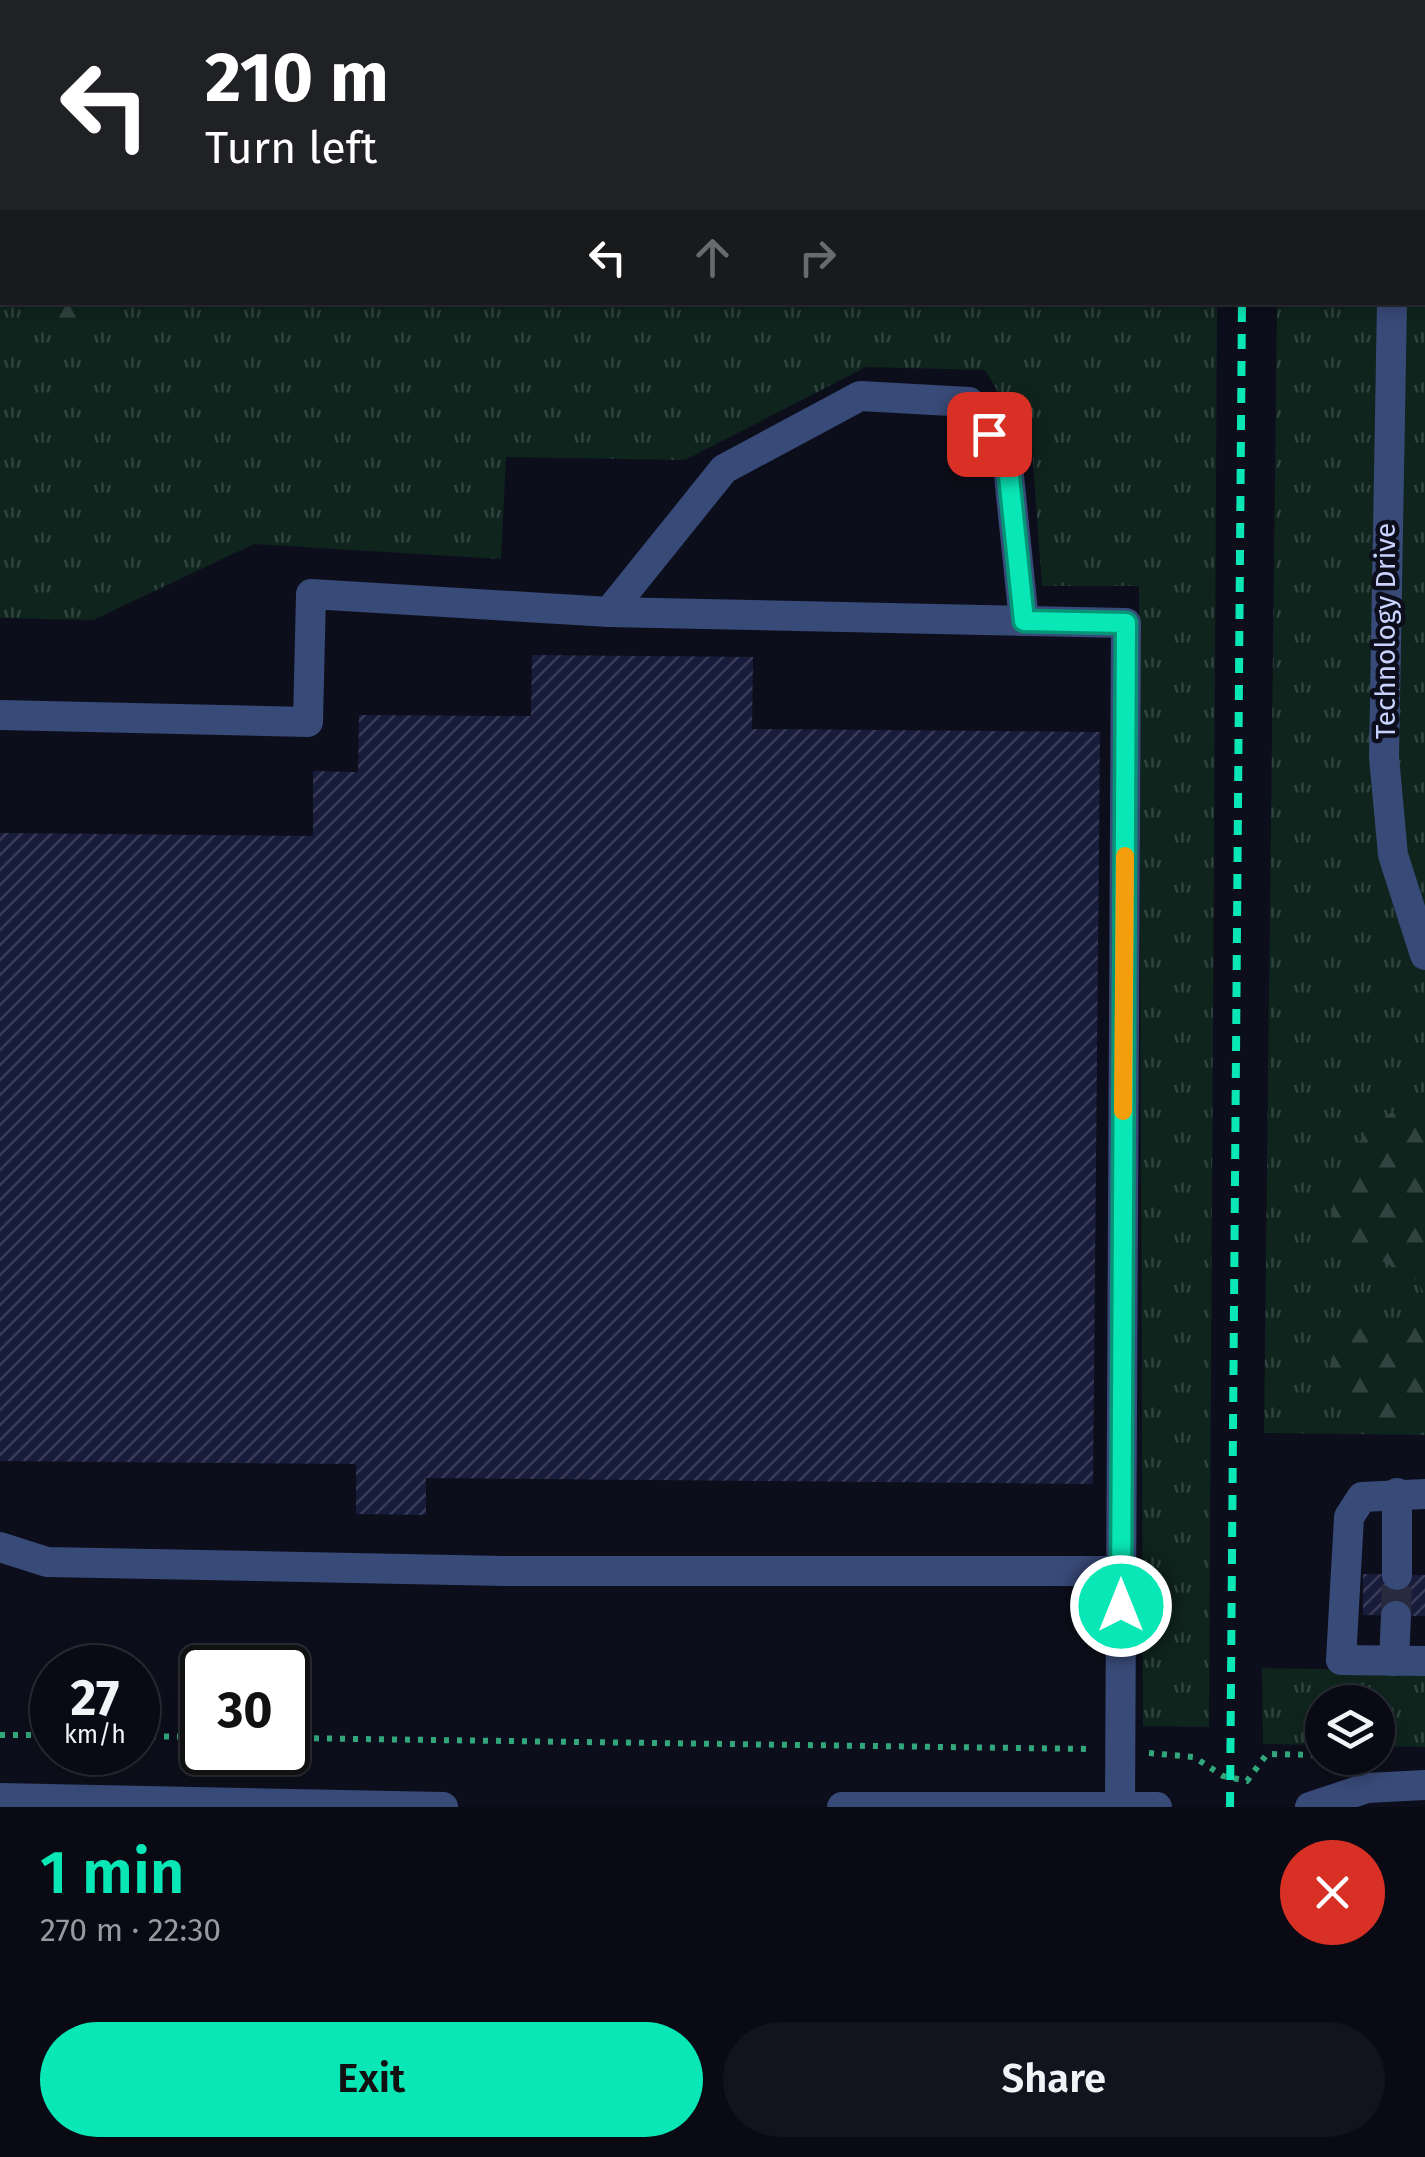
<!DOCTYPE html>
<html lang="en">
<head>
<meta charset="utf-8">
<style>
  body { margin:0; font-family:"Fira Sans",sans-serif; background:#12131d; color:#f1f3f6; height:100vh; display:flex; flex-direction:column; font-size:38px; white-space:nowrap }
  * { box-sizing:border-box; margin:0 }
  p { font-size:32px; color:#999aa0 }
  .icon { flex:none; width:55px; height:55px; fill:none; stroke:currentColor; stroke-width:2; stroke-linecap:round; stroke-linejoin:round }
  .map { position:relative; height:1807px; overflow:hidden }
  .panel { display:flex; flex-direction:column; background:#090a14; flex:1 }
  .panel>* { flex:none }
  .hud { position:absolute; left:0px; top:0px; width:1425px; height:305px; box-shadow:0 5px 15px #0003,0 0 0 2px #292b34; background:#202124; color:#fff; overflow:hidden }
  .buttons { position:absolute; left:1305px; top:1685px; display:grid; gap:20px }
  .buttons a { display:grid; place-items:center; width:90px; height:90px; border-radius:50%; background:#090a14; box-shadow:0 5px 15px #0003,0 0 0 2px #292b34; font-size:50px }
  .speed { position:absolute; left:30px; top:1645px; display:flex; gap:20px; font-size:50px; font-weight:700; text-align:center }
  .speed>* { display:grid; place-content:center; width:130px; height:130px; border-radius:50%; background:#090a14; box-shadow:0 5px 15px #0003,0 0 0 2px #292b34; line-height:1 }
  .speed small { font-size:25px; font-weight:400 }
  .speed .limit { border:5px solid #111; border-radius:15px; background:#fff; color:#111 }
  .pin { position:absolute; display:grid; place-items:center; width:85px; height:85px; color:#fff; margin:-42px; border-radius:20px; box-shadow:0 5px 15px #0006 }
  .me { position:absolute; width:110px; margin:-55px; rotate:0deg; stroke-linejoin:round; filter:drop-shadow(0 0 8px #0008) }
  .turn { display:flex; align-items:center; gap:35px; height:210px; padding:0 40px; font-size:45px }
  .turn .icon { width:130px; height:130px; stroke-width:2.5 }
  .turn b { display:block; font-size:70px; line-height:85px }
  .lanes { display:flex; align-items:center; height:95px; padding:0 40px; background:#0003; justify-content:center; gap:50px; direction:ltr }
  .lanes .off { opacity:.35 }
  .round { display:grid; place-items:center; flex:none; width:105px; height:105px; border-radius:52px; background:#12131d }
  .overview { display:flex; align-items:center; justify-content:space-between; height:170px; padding:0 40px }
  h1 { font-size:60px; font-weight:600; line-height:75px; color:#0ae7b7 }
  .button { display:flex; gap:20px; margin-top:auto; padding:20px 40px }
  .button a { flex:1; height:115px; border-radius:60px; background:#0ae7b7; color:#111; font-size:40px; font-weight:600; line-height:115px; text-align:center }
  .button a+a { background:#12131d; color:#f1f3f6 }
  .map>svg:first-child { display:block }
  .grass { fill:url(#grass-tufts) }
  .forest { fill:url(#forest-firs) }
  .building { fill:url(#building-hatch) }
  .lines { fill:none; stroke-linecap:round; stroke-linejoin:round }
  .minor-tunnel { stroke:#282b3d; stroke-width:30; stroke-dasharray:30 15; stroke-linecap:butt }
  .path { stroke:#31a77b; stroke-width:6; stroke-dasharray:5 8; stroke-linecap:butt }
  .minor { stroke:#384a78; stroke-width:30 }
  .rail { stroke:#0ae7b7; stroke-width:8; stroke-dasharray:15 12; stroke-linecap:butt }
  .route-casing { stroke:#069677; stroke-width:25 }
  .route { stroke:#0ae7b7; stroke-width:18 }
  .slow { stroke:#f59e0b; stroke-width:18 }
  .labels { text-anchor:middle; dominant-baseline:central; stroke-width:9; stroke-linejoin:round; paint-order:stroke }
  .street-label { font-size:28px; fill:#c8d2fd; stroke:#0c0e1b }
</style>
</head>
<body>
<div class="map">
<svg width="1425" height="1807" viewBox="0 0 1425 1807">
  <defs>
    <pattern id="grass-tufts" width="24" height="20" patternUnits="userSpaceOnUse" patternTransform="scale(2.5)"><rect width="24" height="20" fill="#0f241d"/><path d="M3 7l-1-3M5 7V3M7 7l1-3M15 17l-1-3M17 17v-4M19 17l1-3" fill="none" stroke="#30433f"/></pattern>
    <pattern id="forest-firs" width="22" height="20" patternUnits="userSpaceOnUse" patternTransform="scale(2.5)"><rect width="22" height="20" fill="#0f241d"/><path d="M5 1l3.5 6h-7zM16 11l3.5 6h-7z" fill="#30433f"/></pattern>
    <pattern id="building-hatch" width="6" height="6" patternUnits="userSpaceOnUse" patternTransform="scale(2.5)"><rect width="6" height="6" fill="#181c3b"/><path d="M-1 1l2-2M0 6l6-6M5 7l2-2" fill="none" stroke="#383c58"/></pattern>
  </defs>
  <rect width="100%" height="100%" fill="#0c0e1b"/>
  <g class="grass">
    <polygon points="0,0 1219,0 2,2 2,302 1217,303 1209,1727 1143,1726 1139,586 1042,586 1032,448 985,370 866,367 685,460 506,457 501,559 254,544 93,620 0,618"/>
    <polygon points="1280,0 1425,0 1425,1435 1264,1433 1277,303 1422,302 1422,2"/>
    <polygon points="1262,1668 1425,1671 1425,1747 1378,1746 1378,1702 1322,1702 1322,1745 1263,1744"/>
  </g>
  <g class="forest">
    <polygon points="0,0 693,0 694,2 2,2 0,191"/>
    <path d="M34,303V302L103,303C83,324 53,327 34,303Z"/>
    <path d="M1425,1101V1423C1391,1423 1323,1422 1329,1373C1330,1361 1336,1346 1345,1338C1365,1321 1395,1322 1418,1313L1424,1299L1418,1281C1399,1267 1350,1249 1340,1232C1312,1187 1374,1103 1425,1101Z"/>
  </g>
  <g class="building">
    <polygon points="532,655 753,657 752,729 1100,732 1093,1484 426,1478 426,1515 356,1514 356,1464 0,1461 0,833 313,836 313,771 358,772 359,715 531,716"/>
    <polygon points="1363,1574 1425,1575 1425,1616 1363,1615"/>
  </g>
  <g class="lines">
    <polyline class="minor-tunnel" points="1396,1616 1397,1575"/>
    <g class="path">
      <polyline points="0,1735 52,1735"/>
      <polyline points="138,1736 202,1737"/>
      <polyline points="288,1738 1092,1749"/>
      <polyline points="1149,1753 1194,1757 1223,1776 1247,1781 1267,1754 1322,1755"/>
    </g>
    <g class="minor">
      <polyline points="1396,0 1398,2"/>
      <polyline points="1392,302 1384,757 1393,855 1425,955"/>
      <polyline points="609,612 724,469 860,396 969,402 1008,466 1024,621"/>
      <polyline points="0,715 308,722 311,594 609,612 1126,623 1120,1806"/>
      <polyline points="1397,1493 1397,1575"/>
      <polyline points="1425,1494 1362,1497 1349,1517 1341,1660 1425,1661"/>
      <polyline points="0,1547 47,1562 504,1571 1121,1571"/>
      <polyline points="1394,1661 1396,1616"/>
      <polyline points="0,1798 443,1807"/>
      <polyline points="842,1807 1157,1807"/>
      <polyline points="1310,1807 1367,1788 1425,1785"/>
    </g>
    <g class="rail">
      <polyline points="1244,2 1244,0"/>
      <polyline points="1230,1807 1242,302"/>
    </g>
  </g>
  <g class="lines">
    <defs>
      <polyline id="route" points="989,434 1008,466 1024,621 1126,623 1121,1606"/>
    </defs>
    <use href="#route" class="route-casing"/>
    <use href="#route" class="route"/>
    <polyline class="slow" points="1123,1111 1125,856"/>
  </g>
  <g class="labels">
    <g class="street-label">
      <text transform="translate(1385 631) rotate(-90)">Technology Drive</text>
    </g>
  </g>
</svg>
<div class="buttons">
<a><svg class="icon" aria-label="layers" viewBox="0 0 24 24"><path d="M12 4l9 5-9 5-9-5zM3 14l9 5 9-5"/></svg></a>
</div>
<div class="speed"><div>27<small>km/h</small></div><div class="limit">30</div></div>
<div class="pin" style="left:989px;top:434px;background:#d93025"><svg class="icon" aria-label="arrive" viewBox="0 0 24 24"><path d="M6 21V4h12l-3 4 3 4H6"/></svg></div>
<svg class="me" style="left:1121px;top:1606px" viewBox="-20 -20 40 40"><circle r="17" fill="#0ae7b7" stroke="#fff" stroke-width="3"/><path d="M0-11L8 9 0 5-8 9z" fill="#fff"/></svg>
<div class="hud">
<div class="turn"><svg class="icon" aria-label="left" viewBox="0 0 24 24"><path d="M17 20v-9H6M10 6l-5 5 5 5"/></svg><div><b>210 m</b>Turn left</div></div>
<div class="lanes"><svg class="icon" aria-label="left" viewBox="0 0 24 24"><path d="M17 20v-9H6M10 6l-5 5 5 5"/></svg><svg class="icon off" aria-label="ahead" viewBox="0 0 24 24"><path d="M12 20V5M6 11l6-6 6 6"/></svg><svg class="icon off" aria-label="right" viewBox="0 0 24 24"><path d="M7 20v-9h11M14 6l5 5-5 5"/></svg></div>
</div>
</div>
<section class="panel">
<div class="overview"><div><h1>1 min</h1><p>270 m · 22:30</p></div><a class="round" style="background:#d93025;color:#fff"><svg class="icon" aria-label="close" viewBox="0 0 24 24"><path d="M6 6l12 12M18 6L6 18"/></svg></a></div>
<div class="button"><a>Exit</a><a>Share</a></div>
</section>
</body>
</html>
